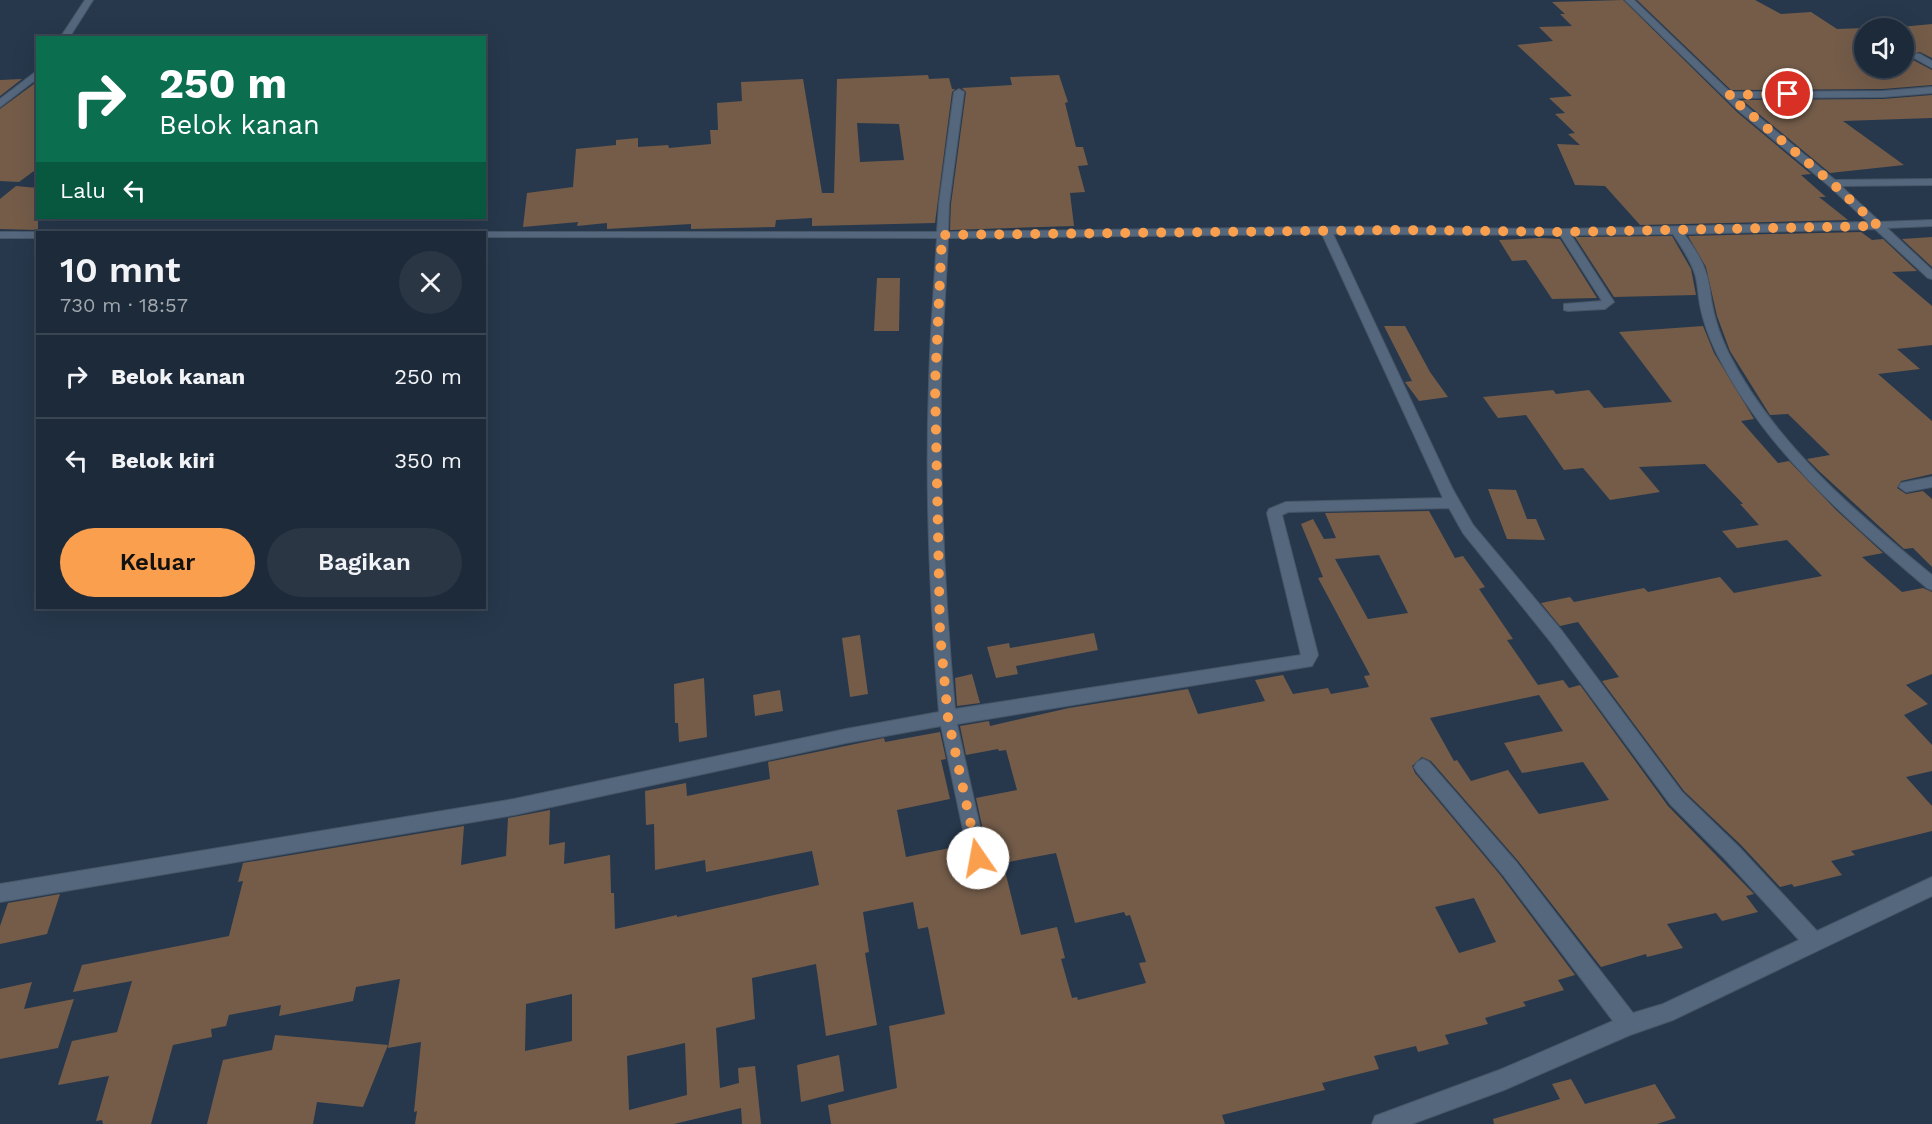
<!DOCTYPE html>
<html lang="id">
<head>
<meta charset="utf-8">
<style>
  body { margin:0; font-family:"Work Sans",sans-serif; background:#2a3644; color:#f1f3f6; height:100vh; display:flex; flex-direction:column; font-size:22px; white-space:nowrap }
  * { box-sizing:border-box; margin:0 }
  p { font-size:20px; color:#a0a7ae }
  .icon { flex:none; width:33px; height:33px; fill:none; stroke:currentColor; stroke-width:2; stroke-linecap:round; stroke-linejoin:round }
  .map { position:relative; flex:1; overflow:hidden }
  .panel { position:absolute; left:36px; top:231px; width:450px; height:378px; display:flex; flex-direction:column; background:#1d2a39; border-radius:0px; box-shadow:0 6px 24px #0002,0 0 0 2px #3b4653 }
  .panel>* { flex:none }
  .banner { position:absolute; left:36px; top:36px; width:450px; height:183px; border-radius:0px; box-shadow:0 6px 24px #0002,0 0 0 2px #3b4653; background:#0b6e4f; color:#fff; overflow:hidden }
  .controls { position:absolute; left:1854px; top:18px; display:grid; gap:12px }
  .controls a { display:grid; place-items:center; width:60px; height:60px; border-radius:50%; background:#1d2a39; box-shadow:0 6px 24px #0002,0 0 0 2px #3b4653; font-size:30px }
  .pin { position:absolute; display:grid; place-items:center; width:51px; height:51px; color:#fff; margin:-26px; border:3px solid #fff; border-radius:50%; box-shadow:0 2px 6px #0007 }
  .me { position:absolute; width:66px; margin:-33px; rotate:348deg; stroke-linejoin:round; filter:drop-shadow(0 0 4px #0008) }
  .turn { display:flex; align-items:center; gap:21px; height:126px; padding:0 24px; font-size:27px }
  .turn .icon { width:78px; height:78px; stroke-width:2.5 }
  .turn b { display:block; font-size:42px; line-height:51px }
  .then { display:flex; align-items:center; height:57px; padding:0 24px; background:#0003; gap:12px; font-size:22px }
  .round { display:grid; place-items:center; flex:none; width:63px; height:63px; border-radius:32px; background:#2a3644 }
  .summary { display:flex; align-items:center; justify-content:space-between; height:102px; padding:0 24px }
  h1 { font-size:36px; font-weight:600; line-height:45px }
  .action { display:flex; gap:12px; margin-top:auto; padding:12px 24px }
  .action a { flex:1; height:69px; border-radius:36px; background:#fa9f4e; color:#111; font-size:24px; font-weight:600; line-height:69px; text-align:center }
  .action a+a { background:#2a3644; color:#f1f3f6 }
  ul { padding:0; list-style:none }
  li { display:flex; align-items:center; gap:18px; height:84px; padding:0 24px; border-top:2px solid #3b4653 }
  li div { flex:1 }
  li b { display:block; font-size:22px }
  li em { font-style:normal }
  .map>svg:first-child { display:block }
  .building { fill:#745c49; fill-rule:evenodd }
  .lines { fill:none; stroke-linecap:round; stroke-linejoin:round }
  .minor-casing { stroke:#475667; stroke-width:2 }
  .minor { fill:#54677d; fill-rule:evenodd }
  .route { stroke:#fa9f4e; stroke-width:10; stroke-dasharray:0 18 }
</style>
</head>
<body>
<div class="map">
<svg width="1932" height="1124" viewBox="0 0 1932 1124">
  <rect width="100%" height="100%" fill="#27384c"/>
  <g class="building">
    <polygon points="1623,0 1738,113 1811,174 1801,175 1826,197 1819,197 1848,220 1640,225 1605,186 1575,185 1557,144 1580,145 1568,134 1575,133 1555,114 1565,113 1549,98 1572,96 1517,45 1553,41 1539,27 1572,26 1560,14 1565,14 1552,2"/>
    <polygon points="1637,0 1755,0 1781,14 1811,12 1837,29 1865,28 1864,68 1904,68 1904,28 1890,28 1932,24 1932,58 1920,52 1912,54 1913,60 1932,70 1932,85 1883,89 1731,90"/>
    <path d="M928,75L929,79L949,78L952,89H955L952,92L935,223L812,226V218L776,220L775,227L691,229V224L607,229V223L577,226L578,222L523,227L527,193L573,187L576,149L616,145V140L638,138V147L668,145L669,148L711,144L710,130H718L717,103L742,101L741,82L803,79L822,193H834L837,79ZM857,123L899,124L904,160L860,162Z"/>
    <polygon points="1059,75 1068,102 1065,103 1076,147 1083,147 1088,165 1078,166 1085,192 1070,193 1074,226 950,230 951,204 966,92 962,88 1012,85 1010,77"/>
    <polygon points="22,79 0,96 0,80"/>
    <polygon points="38,81 38,168 19,182 0,181 0,109"/>
    <polygon points="1932,95 1932,118 1843,121 1904,165 1830,173 1742,100 1883,99"/>
    <polygon points="16,186 38,188 38,230 0,229 0,199"/>
    <polygon points="1861,232 1872,240 1883,239 1917,271 1892,272 1932,306 1932,345 1897,349 1920,369 1878,374 1932,421 1932,474 1901,481 1897,488 1906,494 1923,491 1932,499 1932,567 1913,548 1904,549 1820,472 1807,459 1830,455 1788,414 1770,415 1730,351 1717,316 1706,267 1688,236"/>
    <polygon points="1672,236 1691,269 1696,295 1614,297 1575,237"/>
    <polygon points="1932,237 1932,267 1902,239"/>
    <polygon points="1540,238 1560,239 1597,298 1552,299 1526,260 1512,261 1499,240"/>
    <polygon points="877,278 900,278 899,331 874,331"/>
    <polygon points="1384,326 1405,326 1430,372 1448,397 1419,401 1405,382 1412,381"/>
    <polygon points="1703,326 1714,353 1754,419 1741,421 1778,463 1789,461 1836,510 1883,553 1862,557 1902,592 1923,588 1932,592 1932,674 1906,685 1928,704 1904,715 1932,745 1932,771 1906,777 1932,806 1932,831 1851,851 1855,855 1831,861 1842,875 1794,887 1792,884 1780,887 1741,845 1684,791 1602,681 1619,677 1578,622 1560,626 1541,603 1570,597 1574,602 1644,588 1648,592 1720,577 1734,593 1822,576 1787,540 1737,548 1722,531 1759,525 1740,504 1743,504 1705,464 1639,467 1660,492 1610,500 1583,468 1564,470 1526,415 1498,418 1483,397 1553,390 1556,394 1589,390 1604,408 1672,402 1619,332"/>
    <polygon points="1488,489 1516,490 1527,519 1536,519 1545,540 1507,539"/>
    <path d="M1429,511L1455,558L1463,556L1485,587L1479,589L1513,639L1507,640L1538,685L1563,680L1569,688L1580,685L1668,806L1754,894L1746,896L1758,912L1722,921L1716,913L1667,924L1683,948L1647,957L1646,954L1601,967L1519,862L1431,761L1422,757L1412,766L1415,773L1501,876L1575,975L1558,980L1564,990L1523,1002L1526,1006L1485,1018L1488,1024L1445,1035L1449,1044L1418,1052L1416,1046L1374,1056L1379,1069L1322,1083L1325,1090L1222,1115L1225,1124H831L828,1105L897,1088L889,1026L945,1014L928,927L918,929L913,902L863,912L869,952L865,953L877,1025L826,1036L816,964L752,978L755,1019L716,1028L720,1088L739,1083L738,1068L755,1066L761,1124H742L741,1108L674,1124H415L417,1111L414,1112L421,1042L388,1048L400,979L356,987L353,1001L279,1016L281,1005L229,1015L226,1026L211,1029L212,1037L173,1045L151,1124H103L102,1120L96,1121L109,1076L58,1085L72,1041L117,1032L132,981L73,992L82,965L229,936L243,881L238,882L243,863L464,826L461,865L506,856L508,818L550,810L549,845L565,842L564,864L610,855L611,893H614L615,929L677,915V917L819,885L812,851L706,872L705,860L655,870L654,824L646,825L645,791L686,783L687,796L770,779L768,762L884,738L885,742L940,732L946,759L941,760L950,799L897,810L906,857L964,845L969,865L979,869L987,865L989,858L976,798L1017,790L1006,750L999,751L998,749L966,755L960,726L989,721L990,726L1069,708L1188,689L1198,714L1265,701L1255,680L1283,675L1293,694L1328,688L1331,694L1369,687L1364,676L1370,675L1318,578L1323,577L1301,524L1313,519L1324,539L1336,538L1325,513ZM1379,555L1408,613L1368,619L1335,559ZM1539,695L1563,731L1504,743L1522,773L1583,762L1609,800L1539,814L1508,770L1471,781L1457,760L1454,761L1430,718ZM1056,853L1075,923L1124,912L1126,916L1130,915L1146,962L1139,963L1146,983L1078,1000L1077,997L1072,998L1061,959L1065,958L1057,927L1021,935L1003,863ZM1474,898L1496,942L1459,953L1435,907ZM572,994V1041L525,1051L526,1004ZM685,1043L687,1095L629,1110L627,1056Z"/>
    <polygon points="1094,633 1098,650 1016,666 1018,674 996,678 987,647 1009,643 1010,648"/>
    <polygon points="860,635 868,694 850,697 842,638"/>
    <polygon points="972,674 980,703 957,706 955,678"/>
    <polygon points="704,678 707,737 679,742 678,723 675,723 674,684"/>
    <polygon points="780,690 783,711 755,716 753,695"/>
    <polygon points="60,894 47,934 0,944 0,926 8,903"/>
    <polygon points="32,982 24,1009 74,999 58,1048 0,1059 0,989"/>
    <polygon points="275,1035 388,1045 363,1107 317,1102 313,1124 207,1124 223,1060 272,1050"/>
    <polygon points="839,1055 844,1091 801,1102 797,1065"/>
    <polygon points="1571,1079 1585,1104 1655,1084 1676,1118 1657,1124 1494,1124 1493,1119 1560,1099 1552,1084"/>
  </g>
  <g class="lines">
    <defs>
      <g id="minor">
        <polygon points="85,0 93,0 69,38 60,38"/>
        <path d="M1625,0H1634L1730,92L1883,91L1932,87V93L1883,97L1736,98L1835,180L1932,179V185L1841,186L1880,222L1932,220V226L1887,228L1932,270V279L1928,278L1875,229L1684,234C1693,246 1702,259 1706,273C1710,284 1710,294 1712,304C1715,321 1721,337 1728,352C1774,443 1854,511 1932,575V590L1927,588C1846,519 1764,449 1716,352C1709,337 1703,321 1700,305C1698,294 1698,284 1695,274C1690,259 1681,246 1673,234L1571,235L1614,302L1605,309L1568,311L1564,310V304L1602,301L1560,235L1333,234L1452,488L1473,525L1562,631L1682,792L1739,847L1817,931L1932,877V896L1673,1020L1630,1035L1504,1090L1412,1124H1372L1375,1116L1502,1069L1613,1021L1503,875L1417,772L1414,767L1417,762L1423,759L1429,762L1517,863L1633,1013L1663,1004L1799,940L1725,859L1670,804L1550,641L1463,533L1449,508L1288,512L1282,515L1318,655L1312,666L957,724L987,858L985,864L978,867L971,864L969,858L941,726L846,743L514,815L0,902V884L514,799L846,729L939,712C930,604 925,493 929,384C930,336 934,287 937,238L484,237V232H480H937L939,204L954,92L959,89L964,92L949,204L948,232L1326,227L1563,229L1868,222L1828,185L1739,111ZM1322,234L1443,498L1286,502L1269,509L1267,513L1301,655L955,709C945,602 940,493 941,385C942,336 946,287 948,238Z"/>
        <polygon points="1914,54 1920,54 1932,61 1932,68 1914,58"/>
        <polygon points="38,70 38,78 0,107 0,99"/>
        <polygon points="0,232 41,232 38,232 38,238 0,238"/>
        <polygon points="1932,477 1932,487 1906,492 1899,487 1901,483"/>
      </g>
    </defs>
    <use href="#minor" class="minor-casing"/>
    <use href="#minor" class="minor"/>
  </g>
  <g class="lines">
    <polyline class="route" points="978,858 948,718 940,633 935,385 942,235 1402,230 1563,232 1878,226 1832,183 1728,95 1788,94"/>
  </g>
</svg>
<div class="controls">
<a><svg class="icon" aria-label="sound" viewBox="0 0 24 24"><path d="M4 9h4l5-4v14l-5-4H4zM17 9q2 3 0 6"/></svg></a>
</div>
<div class="pin" style="left:1788px;top:94px;background:#d93025"><svg class="icon" aria-label="arrive" viewBox="0 0 24 24"><path d="M6 21V4h12l-3 4 3 4H6"/></svg></div>
<svg class="me" style="left:978px;top:858px" viewBox="-20 -20 40 40"><circle r="19" fill="#fff"/><path d="M0-13L10 11 0 6-10 11z" fill="#fa9f4e"/></svg>
<div class="banner">
<div class="turn"><svg class="icon" aria-label="right" viewBox="0 0 24 24"><path d="M7 20v-9h11M14 6l5 5-5 5"/></svg><div><b>250 m</b>Belok kanan</div></div>
<div class="then">Lalu<svg class="icon" aria-label="left" viewBox="0 0 24 24"><path d="M17 20v-9H6M10 6l-5 5 5 5"/></svg></div>
</div>
<section class="panel">
<div class="summary"><div><h1>10 mnt</h1><p>730 m · 18:57</p></div><a class="round"><svg class="icon" aria-label="close" viewBox="0 0 24 24"><path d="M6 6l12 12M18 6L6 18"/></svg></a></div>
<ul>
<li><svg class="icon" aria-label="right" viewBox="0 0 24 24"><path d="M7 20v-9h11M14 6l5 5-5 5"/></svg><div><b>Belok kanan</b></div><em>250 m</em></li>
<li><svg class="icon" aria-label="left" viewBox="0 0 24 24"><path d="M17 20v-9H6M10 6l-5 5 5 5"/></svg><div><b>Belok kiri</b></div><em>350 m</em></li>
</ul>
<div class="action"><a>Keluar</a><a>Bagikan</a></div>
</section>
</div>
</body>
</html>
